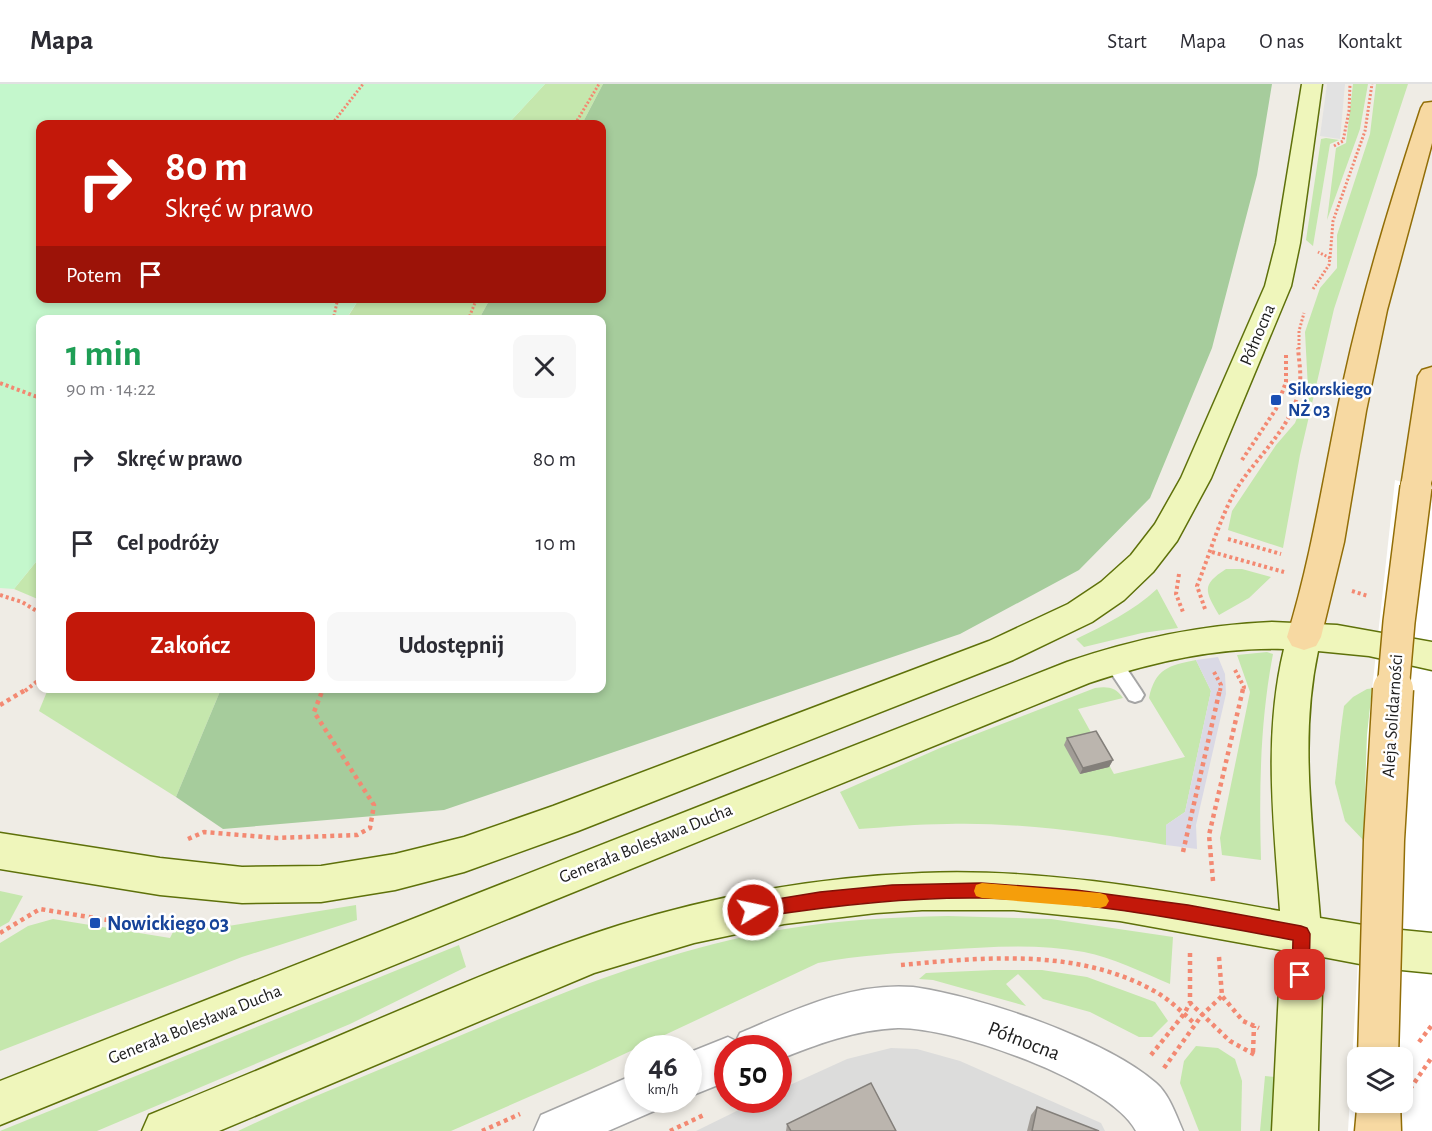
<!DOCTYPE html>
<html lang="pl">
<head>
<meta charset="utf-8">
<style>
  body { margin:0; font-family:"Alegreya Sans",sans-serif; background:#f7f7f7; color:#2b2b33; height:100vh; display:flex; flex-direction:column; font-size:22px; white-space:nowrap }
  * { box-sizing:border-box; margin:0 }
  p { font-size:20px; color:#7c7c81 }
  .icon { flex:none; width:33px; height:33px; fill:none; stroke:currentColor; stroke-width:2; stroke-linecap:round; stroke-linejoin:round }
  .map { position:relative; flex:1; overflow:hidden }
  .drawer { position:absolute; left:36px; top:231px; width:570px; height:378px; display:flex; flex-direction:column; background:#fff; border-radius:12px; box-shadow:0 3px 9px #0003 }
  .drawer>* { flex:none }
  .banner { position:absolute; left:36px; top:36px; width:570px; height:183px; border-radius:12px; box-shadow:0 3px 9px #0003; background:#c3180a; color:#fff; overflow:hidden }
  .tools { position:absolute; left:1347px; top:963px; display:grid; gap:12px }
  .tools a { display:grid; place-items:center; width:66px; height:66px; border-radius:12px; background:#fff; box-shadow:0 3px 9px #0003; font-size:30px }
  .speed { position:absolute; left:624px; top:951px; display:flex; gap:12px; font-size:30px; font-weight:700; text-align:center }
  .speed>* { display:grid; place-content:center; width:78px; height:78px; border-radius:50%; background:#fff; box-shadow:0 3px 9px #0003; line-height:1 }
  .speed small { font-size:15px; font-weight:400 }
  .speed .limit { border:9px solid #d22; background:#fff; color:#111 }
  .pin { position:absolute; display:grid; place-items:center; width:51px; height:51px; color:#fff; margin:-26px; border-radius:12px; box-shadow:0 3px 9px #0006 }
  .me { position:absolute; width:66px; margin:-33px; rotate:80deg; stroke-linejoin:round; filter:drop-shadow(0 0 4px #0008) }
  .turn { display:flex; align-items:center; gap:21px; height:126px; padding:0 30px; font-size:27px }
  .turn .icon { width:78px; height:78px; stroke-width:2.5 }
  .turn b { display:block; font-size:42px; line-height:51px }
  .then { display:flex; align-items:center; height:57px; padding:0 30px; background:#0003; gap:12px; font-size:22px }
  .round { display:grid; place-items:center; flex:none; width:63px; height:63px; border-radius:12px; background:#f7f7f7 }
  .headline { display:flex; align-items:center; justify-content:space-between; height:102px; padding:0 30px }
  h1 { font-size:36px; font-weight:700; line-height:45px; color:#1e9e55 }
  .primary-button { display:flex; gap:12px; margin-top:auto; padding:12px 30px }
  .primary-button a { flex:1; height:69px; border-radius:12px; background:#c3180a; color:#fff; font-size:24px; font-weight:700; line-height:69px; text-align:center }
  .primary-button a+a { background:#f7f7f7; color:#2b2b33 }
  ul { padding:0; list-style:none }
  li { display:flex; align-items:center; gap:18px; height:84px; padding:0 30px }
  li div { flex:1 }
  li b { display:block; font-size:22px }
  li em { font-style:normal }
  header { display:flex; align-items:center; gap:36px; box-sizing:border-box; height:84px; padding:0 30px; background:#fff; border-bottom:2px solid #e1e1e2 }
  header strong { font-size:28px }
  nav { display:flex; gap:33px; margin-inline-start:auto; font-size:21px }
  .map>svg:first-child { display:block }
  .residential { fill:#dcdcdb }
  .grass { fill:#c5e7ad }
  .forest { fill:#a6cc9c }
  .park { fill:#c4f7cc }
  .parking { fill:#e2e2e2 }
  .plaza { fill:#dad9e5 }
  .pier { fill:#fff; fill-rule:evenodd }
  .lines { fill:none; stroke-linecap:round; stroke-linejoin:round }
  .lane-casing { stroke:#a5a5a5; stroke-width:4 }
  .street-casing { stroke:#a5a5a5; stroke-width:3 }
  .secondary-casing { stroke:#5e710a; stroke-width:3 }
  .primary-casing { stroke:#926e07; stroke-width:3 }
  .path-far2 { stroke:#f38972; stroke-width:3; stroke-dasharray:2 2; stroke-linecap:butt }
  .path-far1 { stroke:#f38972; stroke-width:4; stroke-dasharray:3 3; stroke-linecap:butt }
  .path { stroke:#f38972; stroke-width:4.5; stroke-dasharray:4 4; stroke-linecap:butt }
  .lane { fill:#fff; fill-rule:evenodd }
  .street { fill:#fff; fill-rule:evenodd }
  .secondary { fill:#eff6bb; fill-rule:evenodd }
  .primary { fill:#f7d9a2; fill-rule:evenodd }
  .primary-bridge-far1-casing { stroke:#926e07; stroke-width:34; stroke-linecap:butt }
  .primary-bridge-casing { stroke:#926e07; stroke-width:43; stroke-linecap:butt }
  .primary-bridge-far1 { stroke:#f7d9a2; stroke-width:31 }
  .primary-bridge { stroke:#f7d9a2; stroke-width:40 }
  .wall { fill:#a19c96 }
  .shaded-wall { fill:#837f7a }
  .building { fill:#bbb5ae; stroke:#837f7a; stroke-width:1.5 }
  .route { fill:#c3180a; stroke:#7f1006; stroke-width:1.5 }
  .slow { fill:#f59e0b }
  .transit-dot { fill:#1a4fb4; stroke:#fff; stroke-width:2 }
  .labels { text-anchor:middle; dominant-baseline:central; stroke-width:5; stroke-linejoin:round; paint-order:stroke }
  .street-label { font-size:18px; fill:#1e1e1e; stroke:#fff }
  .transit-label { font-size:18px; font-weight:bold; fill:#164399; stroke:#fff; text-anchor:start }
  .near-transit-label { font-size:21px; font-weight:bold; fill:#164399; stroke:#fff; text-anchor:start }
  .near-street-label { font-size:21px; fill:#1e1e1e; stroke:#fff }
</style>
</head>
<body>
<header>
<strong>Mapa</strong>
<nav><a>Start</a><a>Mapa</a><a>O nas</a><a>Kontakt</a></nav>
</header>
<div class="map">
<svg width="1432" height="1047" viewBox="0 0 1432 1047">
  <rect width="100%" height="100%" fill="#efece5"/>
  <polygon class="residential" points="891,964 917,965 960,977 1101,1039 1105,1047 696,1047 759,1016 778,1016 779,1006 847,975"/>
  <g class="grass">
    <polygon points="545,0 603,0 582,40 508,40"/>
    <polygon points="1353,0 1368,0 1360,45 1327,136 1336,64 1346,59"/>
    <polygon points="1376,0 1408,0 1334,225 1300,371 1283,464 1228,446 1232,427 1276,361 1295,339 1308,305 1305,248 1320,204 1337,184 1337,151 1370,50"/>
    <polygon points="1326,54 1339,56 1330,60 1313,162 1306,156 1321,55"/>
    <polygon points="359,215 490,215 479,235 346,236"/>
    <polygon points="40,473 40,516 14,505"/>
    <path d="M1226,485H1242L1271,493L1249,514L1219,531C1205,507 1201,501 1226,485Z"/>
    <path d="M1157,505L1178,544L1142,549L1084,563L1076,555C1105,541 1133,527 1157,505Z"/>
    <path d="M1267,568L1273,570C1260,638 1259,706 1261,776L1222,771L1220,754L1250,608L1237,571Z"/>
    <path d="M1196,576L1211,607L1185,728L1166,741V761C1094,749 1020,738 947,740C918,740 888,743 859,745L840,708L940,664L1095,604C1107,602 1116,603 1123,614L1078,625L1114,690L1185,673L1149,614C1155,585 1169,581 1196,576Z"/>
    <polygon points="1391,602 1367,760 1345,737 1335,699 1341,644 1344,622 1353,613 1367,605"/>
    <polygon points="48,605 221,605 176,713 39,627"/>
    <polygon points="0,807 23,812 9,838 0,843"/>
    <polygon points="356,821 357,836 242,873 0,967 0,859 28,842 53,835 170,854 177,840 216,844"/>
    <path d="M948,832L1051,835L1173,853L1170,900C1142,888 1113,874 1084,868C1037,859 988,863 941,866C899,869 859,871 818,879L588,987L451,1047H238C297,1019 357,995 417,970C536,919 657,866 785,845C839,836 893,833 948,832Z"/>
    <polygon points="459,861 466,883 350,940 97,1047 0,1047"/>
    <polygon points="994,886 1042,886 1087,893 1155,918 1168,937 1152,953 1139,953 1090,928 1043,915 1018,890 1006,900 1026,922 933,896 919,895 926,889"/>
    <polygon points="1196,962 1218,964 1235,975 1242,997 1241,1047 1199,1047 1180,999 1184,977"/>
    <polygon points="1265,992 1275,993 1273,1047 1260,1047"/>
  </g>
  <polygon class="forest" points="603,0 1272,0 1257,91 1212,264 1150,414 1079,486 960,550 444,726 223,745 176,713 221,605 602,604 602,236 479,235 490,215 602,214 602,40 582,40"/>
  <polygon class="park" points="0,0 545,0 508,40 40,40 40,214 359,215 346,235 40,236 40,473 14,505 0,504"/>
  <polygon class="parking" points="1327,0 1345,0 1340,55 1320,52"/>
  <polygon class="plaza" points="1218,573 1225,590 1226,610 1196,741 1197,765 1166,761 1166,741 1185,728 1211,607 1196,576"/>
  <path class="pier" d="M1395,396L1432,407V1047H1348L1361,825L1367,651ZM1358,974H1402V1018H1358Z"/>
  <g class="lines">
    <defs>
      <polygon id="lane" points="1113,571 1119,573 1141,606 1144,611 1141,616 1135,618 1129,616 1107,583 1104,578 1107,573"/>
      <g id="street">
        <path d="M913,903C979,912 1106,955 1156,999C1169,1010 1176,1031 1183,1047H1136C1110,997 953,943 898,944C855,946 817,960 778,976V964H728V997L688,1013V969L728,953L736,957L740,949C794,926 852,898 913,903Z"/>
        <polygon points="638,989 638,1016 658,1016 654,1027 608,1047 534,1047 541,1031"/>
      </g>
      <g id="secondary">
        <polygon points="1302,0 1322,0 1300,159 1291,202 1211,394 1177,457 1153,488 1124,516 1092,538 1013,576 578,747 464,788 395,806 321,818 242,819 160,811 0,785 0,749 160,774 242,783 321,782 395,770 464,753 553,722 989,557 1068,520 1101,498 1131,471 1155,440 1181,394 1265,202 1276,159"/>
        <path d="M1272,538L1337,541L1432,558V586L1369,572L1318,567C1299,656 1313,745 1320,834L1381,844L1432,849V889L1381,884L1323,873L1318,1047H1272L1281,866L1120,837L1014,826H922L876,829L784,840L694,859L594,889L219,1047H142L149,1031C222,1001 295,971 367,940C450,905 534,868 620,841C717,811 820,793 922,789C1043,784 1161,806 1280,827C1274,739 1263,652 1284,565C1217,563 1153,578 1089,599L0,1041V997L1067,578C1134,555 1200,541 1272,538Z"/>
      </g>
      <g id="primary">
        <path d="M1432,18V59L1387,226L1366,327L1344,458L1321,553L1316,562L1304,566L1292,562L1287,553C1313,469 1325,382 1344,295C1364,203 1392,113 1421,24L1424,19Z"/>
        <polygon points="1432,283 1432,396 1427,411 1416,414 1405,411 1401,403 1418,292 1422,286"/>
        <polygon points="1358,1014 1358,1018 1400,1018 1401,1047 1355,1047"/>
      </g>
    </defs>
    <use href="#lane" class="lane-casing"/>
    <use href="#street" class="street-casing"/>
    <use href="#secondary" class="secondary-casing"/>
    <use href="#primary" class="primary-casing"/>
    <g class="path-far2">
      <polyline points="332,40 363,0"/>
      <polyline points="575,40 599,0"/>
      <polyline points="1334,62 1343,57 1349,27 1350,0"/>
      <polyline points="1330,174 1333,137 1365,47 1372,0"/>
      <polyline points="1313,205 1329,181 1330,174 1318,168"/>
      <polyline points="333,236 338,214"/>
      <polyline points="468,236 477,214"/>
      <polyline points="1299,265 1299,247 1304,229"/>
    </g>
    <g class="path-far1">
      <polyline points="0,299 40,314"/>
      <polyline points="1242,376 1276,325 1286,298 1286,270"/>
      <polyline points="1228,455 1281,470"/>
      <polyline points="1212,468 1284,488"/>
      <polyline points="1179,490 1176,510 1183,528"/>
      <polyline points="1352,507 1368,512"/>
      <polyline points="0,511 22,518 40,529"/>
      <path d="M1205,525L1197,502C1209,472 1218,440 1233,411C1252,376 1292,346 1299,305C1302,292 1299,278 1298,264"/>
      <polyline points="1235,586 1244,603 1243,607"/>
      <polyline points="1214,588 1221,601 1220,607"/>
      <polyline points="25,607 40,595"/>
      <polyline points="322,607 323,604"/>
    </g>
    <g class="path">
      <polyline points="0,621 27,605"/>
      <polyline points="188,755 204,748 276,754 357,751 370,744 374,721 314,628 323,605"/>
      <polyline points="1183,768 1220,605"/>
      <polyline points="1213,797 1209,751 1243,605"/>
      <polyline points="0,849 40,825 168,846"/>
      <polyline points="1190,869 1190,919"/>
      <polyline points="1219,873 1222,912 1243,937 1259,944"/>
      <path d="M901,881C986,873 1079,864 1156,908C1170,916 1183,929 1195,940"/>
      <polyline points="1419,958 1432,941"/>
      <polyline points="662,964 672,960"/>
      <polyline points="1253,968 1254,942"/>
      <polyline points="1151,971 1184,930 1190,919 1230,957 1257,972"/>
      <polyline points="1164,984 1202,931 1222,912"/>
      <polyline points="1410,1005 1432,973"/>
      <polyline points="482,1047 520,1030"/>
      <polyline points="670,1047 706,1030"/>
    </g>
    <use href="#lane" class="lane"/>
    <use href="#street" class="street"/>
    <use href="#secondary" class="secondary"/>
    <use href="#primary" class="primary"/>
    <defs>
      <polyline id="primary-bridge-far1" points="1393,607 1399,538 1416,403"/>
      <polyline id="primary-bridge" points="1378,974 1384,756 1393,605"/>
    </defs>
    <use href="#primary-bridge-far1" class="primary-bridge-far1-casing"/>
    <use href="#primary-bridge" class="primary-bridge-casing"/>
    <use href="#primary-bridge-far1" class="primary-bridge-far1"/>
    <use href="#primary-bridge" class="primary-bridge"/>
  </g>
  <g class="wall">
    <polygon points="1067,654 1113,676 1109,683 1080,690 1064,661"/>
    <polygon points="1037,1023 1099,1047 1027,1047 1031,1031"/>
    <polygon points="787,1040 896,1047 786,1047"/>
  </g>
  <polygon class="shaded-wall" points="1113,676 1109,683 1080,690 1083,684"/>
  <g class="building">
    <polygon points="1096,647 1113,676 1083,684 1067,654"/>
    <polygon points="871,999 896,1047 791,1047 787,1040"/>
    <polygon points="1037,1023 1099,1047 1032,1047"/>
  </g>
  <path class="route" d="M981,799L1076,806L1188,821L1301,842L1307,844L1310,850L1309,891L1307,897L1300,900L1294,897L1292,891L1293,856C1190,837 1085,816 980,814C904,813 828,822 753,834L747,832L745,826L747,821L753,819L820,808L892,801Z"/>
  <polygon class="slow" points="982,799 1100,809 1106,811 1109,817 1106,822 1100,824 982,814 976,812 974,807 976,801"/>
  <g class="transit-dot">
    <rect x="1270" y="310" width="12" height="12" rx="3"/>
    <rect x="89" y="833" width="12" height="12" rx="3"/>
  </g>
  <g class="labels">
    <g class="street-label">
      <text transform="translate(1258 251) rotate(-67)">Północna</text>
      <text transform="translate(1393 632) rotate(-86)">Aleja Solidarności</text>
      <text transform="translate(646 760) rotate(-22)">Generała Bolesława Ducha</text>
      <text transform="translate(195 941) rotate(-22)">Generała Bolesława Ducha</text>
    </g>
    <g class="transit-label">
      <text x="1288" y="306">Sikorskiego<tspan x="1288" dy="21">NŻ 03</tspan></text>
    </g>
    <g class="near-transit-label">
      <text x="107" y="839">Nowickiego 03</text>
    </g>
    <g class="near-street-label">
      <text transform="translate(1024 957) rotate(21)">Północna</text>
    </g>
  </g>
</svg>
<div class="tools">
<a><svg class="icon" aria-label="layers" viewBox="0 0 24 24"><path d="M12 4l9 5-9 5-9-5zM3 14l9 5 9-5"/></svg></a>
</div>
<div class="speed"><div>46<small>km/h</small></div><div class="limit">50</div></div>
<div class="pin" style="left:1300px;top:891px;background:#d93025"><svg class="icon" aria-label="arrive" viewBox="0 0 24 24"><path d="M6 21V4h12l-3 4 3 4H6"/></svg></div>
<svg class="me" style="left:753px;top:826px" viewBox="-20 -20 40 40"><circle r="17" fill="#c3180a" stroke="#fff" stroke-width="3"/><path d="M0-11L8 9 0 5-8 9z" fill="#fff"/></svg>
<div class="banner">
<div class="turn"><svg class="icon" aria-label="right" viewBox="0 0 24 24"><path d="M7 20v-9h11M14 6l5 5-5 5"/></svg><div><b>80 m</b>Skręć w prawo</div></div>
<div class="then">Potem<svg class="icon" aria-label="arrive" viewBox="0 0 24 24"><path d="M6 21V4h12l-3 4 3 4H6"/></svg></div>
</div>
<section class="drawer">
<div class="headline"><div><h1>1 min</h1><p>90 m · 14:22</p></div><a class="round"><svg class="icon" aria-label="close" viewBox="0 0 24 24"><path d="M6 6l12 12M18 6L6 18"/></svg></a></div>
<ul>
<li><svg class="icon" aria-label="right" viewBox="0 0 24 24"><path d="M7 20v-9h11M14 6l5 5-5 5"/></svg><div><b>Skręć w prawo</b></div><em>80 m</em></li>
<li><svg class="icon" aria-label="arrive" viewBox="0 0 24 24"><path d="M6 21V4h12l-3 4 3 4H6"/></svg><div><b>Cel podróży</b></div><em>10 m</em></li>
</ul>
<div class="primary-button"><a>Zakończ</a><a>Udostępnij</a></div>
</section>
</div>
</body>
</html>
